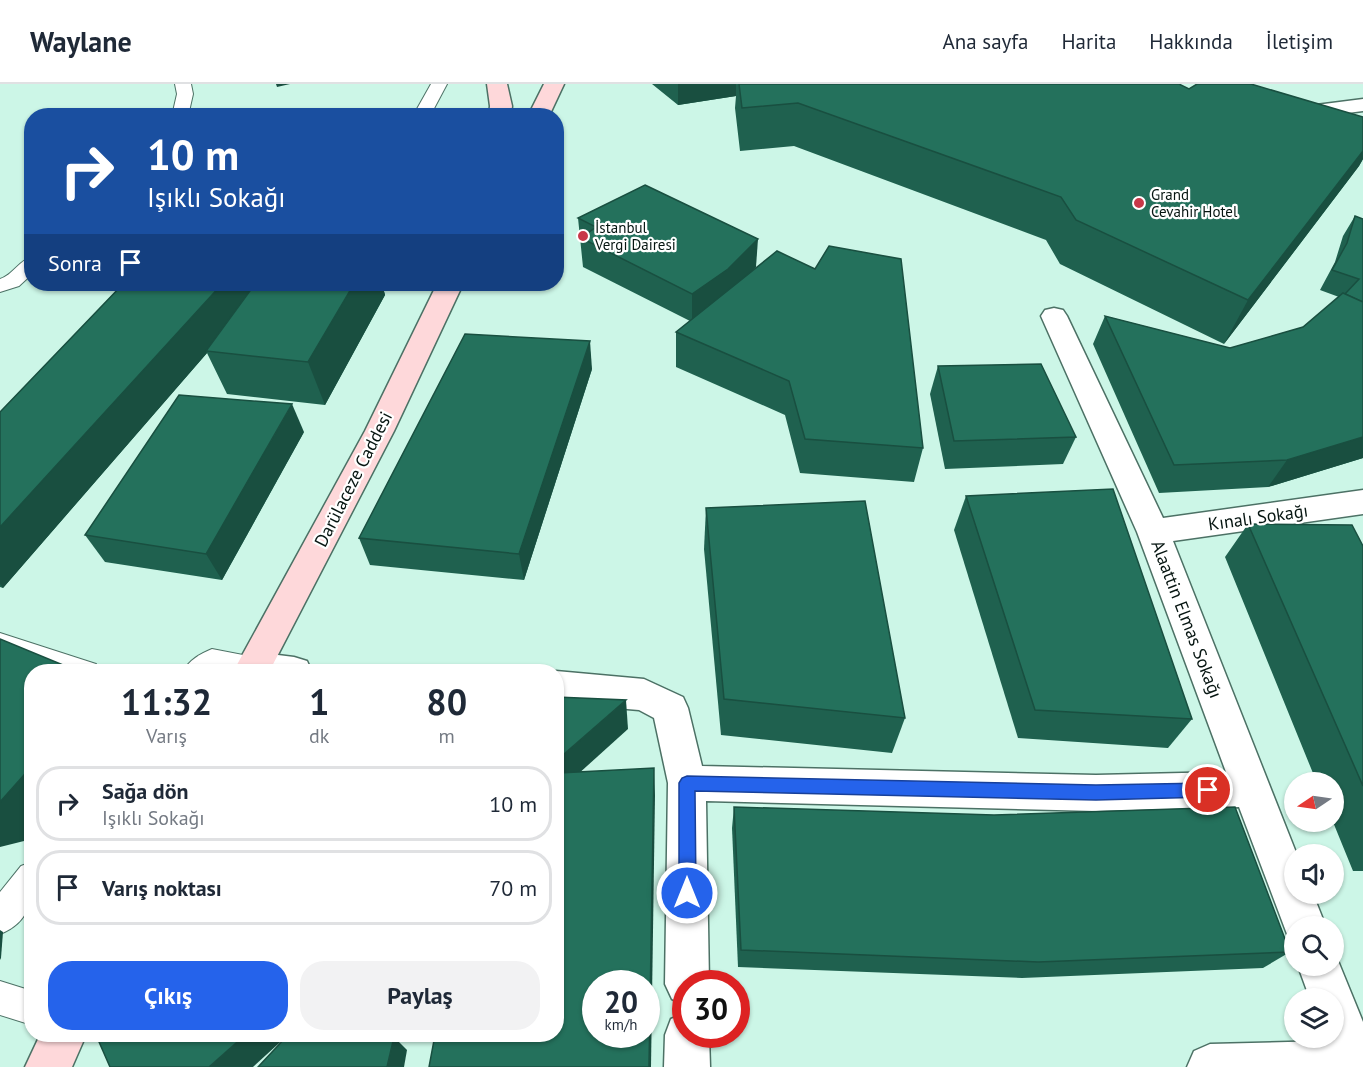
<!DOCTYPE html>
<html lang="tr">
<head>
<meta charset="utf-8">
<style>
  body { margin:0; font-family:"PT Sans",sans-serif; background:#f2f2f3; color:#1f2937; height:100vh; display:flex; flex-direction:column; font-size:22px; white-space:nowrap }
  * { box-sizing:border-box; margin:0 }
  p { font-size:20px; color:#747a83 }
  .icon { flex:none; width:33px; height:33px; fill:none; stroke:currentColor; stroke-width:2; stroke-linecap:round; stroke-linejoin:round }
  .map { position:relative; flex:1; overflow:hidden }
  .side { position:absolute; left:24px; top:580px; width:540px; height:378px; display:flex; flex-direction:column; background:#fff; border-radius:24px; box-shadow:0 2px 4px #0004 }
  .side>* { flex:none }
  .hud { position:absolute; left:24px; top:24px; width:540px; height:183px; border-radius:24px; box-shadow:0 2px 4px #0004; background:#1a4fa0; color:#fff; overflow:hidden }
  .needle { width:39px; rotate:257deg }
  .fabs { position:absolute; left:1284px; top:688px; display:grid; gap:12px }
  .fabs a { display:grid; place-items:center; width:60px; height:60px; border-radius:50%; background:#fff; box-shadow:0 2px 4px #0004; font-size:30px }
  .speed { position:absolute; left:582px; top:886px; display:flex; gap:12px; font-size:30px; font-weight:700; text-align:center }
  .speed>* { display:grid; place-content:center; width:78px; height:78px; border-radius:50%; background:#fff; box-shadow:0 2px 4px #0004; line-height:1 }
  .speed small { font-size:15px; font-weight:400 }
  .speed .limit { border:9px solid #d22; background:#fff; color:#111 }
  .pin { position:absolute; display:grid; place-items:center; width:51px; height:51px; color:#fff; margin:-26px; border:3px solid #fff; border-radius:50%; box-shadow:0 2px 6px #0007 }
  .me { position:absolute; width:66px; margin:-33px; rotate:0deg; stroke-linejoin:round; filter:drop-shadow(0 0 4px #0008) }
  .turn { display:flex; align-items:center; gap:21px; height:126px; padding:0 24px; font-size:27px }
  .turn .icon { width:78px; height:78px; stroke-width:2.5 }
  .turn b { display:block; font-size:42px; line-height:51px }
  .then { display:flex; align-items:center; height:57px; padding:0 24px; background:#0003; gap:12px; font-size:22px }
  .eta { display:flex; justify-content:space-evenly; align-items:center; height:102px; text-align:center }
  .eta b { font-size:36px; font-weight:600; line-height:42px }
  .primary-button { display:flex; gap:12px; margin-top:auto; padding:12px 24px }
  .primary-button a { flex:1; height:69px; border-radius:24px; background:#2563eb; color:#fff; font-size:24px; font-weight:600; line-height:69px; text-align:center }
  .primary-button a+a { background:#f2f2f3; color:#1f2937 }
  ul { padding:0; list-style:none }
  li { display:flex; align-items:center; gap:18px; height:75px; margin:0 12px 9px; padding:0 12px; border:3px solid #e0e1e3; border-radius:24px }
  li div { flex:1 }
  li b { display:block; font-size:22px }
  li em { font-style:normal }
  header { display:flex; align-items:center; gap:36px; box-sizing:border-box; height:84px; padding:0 30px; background:#fff; border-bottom:2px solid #e0e1e3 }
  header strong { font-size:28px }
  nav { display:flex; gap:33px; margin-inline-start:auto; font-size:21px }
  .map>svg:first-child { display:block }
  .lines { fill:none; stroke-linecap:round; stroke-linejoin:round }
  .service-casing { stroke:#4c7165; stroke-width:2 }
  .minor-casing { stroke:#4c7165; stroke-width:3 }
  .secondary-casing { stroke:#4c7165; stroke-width:3 }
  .service { fill:#fff; fill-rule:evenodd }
  .minor { fill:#fff; fill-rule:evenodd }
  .secondary { fill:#fed8da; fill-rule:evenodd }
  .wall { fill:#1f614f }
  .shaded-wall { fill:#194f40 }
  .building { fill:#24715c; stroke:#194f40; stroke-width:1.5; fill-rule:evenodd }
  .route { fill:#2563eb; stroke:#184099; stroke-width:1.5 }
  .poi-dot { fill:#c83849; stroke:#fff; stroke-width:2 }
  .labels { text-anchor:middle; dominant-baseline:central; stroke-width:4.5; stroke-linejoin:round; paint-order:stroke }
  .far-poi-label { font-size:15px; fill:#061511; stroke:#fff; text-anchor:start }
  .street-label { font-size:18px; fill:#061511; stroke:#fff }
</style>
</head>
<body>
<header>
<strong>Waylane</strong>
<nav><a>Ana sayfa</a><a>Harita</a><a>Hakkında</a><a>İletişim</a></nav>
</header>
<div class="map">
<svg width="1363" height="983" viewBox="0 0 1363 983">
  <rect width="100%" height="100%" fill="#ccf6e7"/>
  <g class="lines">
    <defs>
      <g id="service">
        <polygon points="175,0 191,0 193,10 188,32 172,32 177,10"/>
        <polygon points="431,0 447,0 430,32 413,32"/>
        <path d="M32,173V190L19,202L0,208V195C13,191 18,177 32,173Z"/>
        <polygon points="0,549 96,580 100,588 51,588 0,571"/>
        <path d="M212,565L264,575L268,583L265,588H183C189,576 200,570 212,565Z"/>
        <path d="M32,778C32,809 35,836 0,850V808L21,782Z"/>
        <polygon points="0,897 32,907 32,941 0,931"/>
      </g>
      <g id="minor">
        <polygon points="1363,15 1363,27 1316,33 1308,32 1305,27 1308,22 1316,21"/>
        <polygon points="1054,224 1063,226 1067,232 1163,434 1363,406 1363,430 1173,457 1297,771 1294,771 1294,810 1313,810 1326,843 1294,843 1294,860 1290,858 1239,723 1096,727 706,717 709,900 686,900 686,921 672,915 665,900 668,699 654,634 639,626 556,619 556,588 555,588 556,587 644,595 683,613 688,624 702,682 1096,691 1226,688 1137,448 1041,232 1045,226"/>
        <polygon points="254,568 294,573 307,577 312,588 239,588 236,583 242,572"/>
        <polygon points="1334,867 1363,938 1363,983 1187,983 1194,967 1210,960 1325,957 1324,954 1334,954 1334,915 1310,915 1298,882 1334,882"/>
        <polygon points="686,929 686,951 709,951 710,983 664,983 665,951 671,935"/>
      </g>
      <g id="secondary">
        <polygon points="487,0 507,0 512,22 511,32 489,32 490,22"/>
        <polygon points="544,0 564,0 549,32 528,32"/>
        <polygon points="437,200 463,200 394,347 269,588 233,588 365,347"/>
        <polygon points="40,951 86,951 72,983 25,983"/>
      </g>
    </defs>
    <use href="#service" class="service-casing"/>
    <use href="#minor" class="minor-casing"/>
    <use href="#secondary" class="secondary-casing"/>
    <use href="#service" class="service"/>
    <use href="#minor" class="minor"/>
    <use href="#secondary" class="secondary"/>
  </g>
  <g class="wall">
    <polygon points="652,0 1179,0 1189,5 1363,33 1363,75 1359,82 1224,260 1060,180 1046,156 794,62 740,67 735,24 736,12 678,21"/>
    <polygon points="1355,132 1363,135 1363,374 1268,403 1159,409 1093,260 1105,232 1230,264 1303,243 1339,213 1320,206 1335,178 1343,152"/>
    <polygon points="578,134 756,183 752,187 923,364 914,398 800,389 785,331 676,283 676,248 690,237 583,183"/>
    <polygon points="123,200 382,200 385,211 325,321 227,310 207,269 3,504 0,503 0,328"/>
    <polygon points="938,282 1076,353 1063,380 945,385 930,310"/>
    <polygon points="592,285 524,496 370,481 359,454"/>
    <polygon points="304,348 222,496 105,478 85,451"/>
    <polygon points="966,412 1192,635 1168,664 1018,654 954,446"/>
    <polygon points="706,424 905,634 892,669 721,651 704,465"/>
    <polygon points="1248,440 1363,462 1363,787 1353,787 1333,738 1334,699 1317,699 1225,473"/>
    <polygon points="734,723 1290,868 1263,884 1022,894 738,883 732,744"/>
  </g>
  <g class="shaded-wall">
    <polygon points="276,0 290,0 277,3"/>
    <polygon points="678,0 736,0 736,12 678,21"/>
    <polygon points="1363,67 1363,75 1359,82 1224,260 1248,216"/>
    <polygon points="758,155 756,183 727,214 692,238 692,210"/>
    <polygon points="222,200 267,200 206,267 207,269 3,504 0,500 0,443"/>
    <polygon points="354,200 382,200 385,211 325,321 308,278"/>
    <polygon points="590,257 592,285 524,496 519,470"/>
    <polygon points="292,320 304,348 222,496 206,470"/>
    <polygon points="1363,353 1363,374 1268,403 1287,376"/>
    <polygon points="626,616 628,645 556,710 556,677"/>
    <polygon points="32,682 32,755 0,763 0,718"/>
    <polygon points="654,684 655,711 651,983 649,983"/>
    <polygon points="0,846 3,848 1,874 0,876"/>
    <polygon points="245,951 288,951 253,983 209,983"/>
    <polygon points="394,953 407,966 404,983 387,983"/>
  </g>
  <g class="building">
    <polygon points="739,0 1179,0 1189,5 1197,0 1251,0 1363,33 1363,67 1248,216 1076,136 1061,113 798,19 742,24"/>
    <polygon points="645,101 758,155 728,185 692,210 581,154 596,143 578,134"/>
    <polygon points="1355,132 1363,135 1363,218 1345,210 1359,195 1332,186 1347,159"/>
    <polygon points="829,162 901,175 923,364 805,355 789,297 676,248 777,167 815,185"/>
    <polygon points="123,200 222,200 0,443 0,328"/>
    <polygon points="255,200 354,200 308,278 206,267"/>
    <polygon points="1343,209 1363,218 1363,353 1287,376 1174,381 1105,232 1230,264 1303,243"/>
    <polygon points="465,250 590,257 519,470 359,454"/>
    <polygon points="1041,280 1076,353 954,357 938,282"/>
    <polygon points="179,311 292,320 206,470 85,451"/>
    <polygon points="1113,405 1192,635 1035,626 966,412"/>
    <polygon points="865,417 905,634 724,615 706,424"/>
    <polygon points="1248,440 1352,441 1363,462 1363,702"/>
    <polygon points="0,555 68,583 69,588 32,588 32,682 0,718"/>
    <polygon points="556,613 626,616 556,677"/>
    <path d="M654,684L649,983H429L435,951H556V720L559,689ZM596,900H646V951H596Z"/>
    <polygon points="734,723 994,731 1235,723 1290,868 1038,878 741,866"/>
    <polygon points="96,951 245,951 209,983 110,983"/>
    <polygon points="287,952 394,953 387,983 258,983"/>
  </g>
  <polygon class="route" points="687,692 1096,701 1208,699 1213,701 1216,706 1213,711 1208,713 1096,716 695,707 696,809 693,815 687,818 681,815 679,809 679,699 682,694"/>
  <g class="poi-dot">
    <circle cx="1139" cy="119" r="6"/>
    <circle cx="583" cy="152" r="6"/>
  </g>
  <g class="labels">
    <g class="far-poi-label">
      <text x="1151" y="110">Grand<tspan x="1151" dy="17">Cevahir Hotel</tspan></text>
      <text x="595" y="143">İstanbul<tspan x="595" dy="17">Vergi Dairesi</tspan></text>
    </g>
    <g class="street-label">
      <text transform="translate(353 395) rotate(-63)">Darülaceze Caddesi</text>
      <text transform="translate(1258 433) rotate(-8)">Kınalı Sokağı</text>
      <text transform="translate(1187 535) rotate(69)">Alaattin Elmas Sokağı</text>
    </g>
  </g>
</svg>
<div class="fabs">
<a><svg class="needle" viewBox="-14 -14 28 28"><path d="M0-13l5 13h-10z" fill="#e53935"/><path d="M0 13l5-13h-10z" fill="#747a83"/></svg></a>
<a><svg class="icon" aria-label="sound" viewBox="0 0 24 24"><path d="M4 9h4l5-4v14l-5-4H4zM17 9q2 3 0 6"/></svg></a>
<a><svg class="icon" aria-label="search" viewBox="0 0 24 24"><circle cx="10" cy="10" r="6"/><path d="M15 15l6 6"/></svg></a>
<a><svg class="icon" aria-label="layers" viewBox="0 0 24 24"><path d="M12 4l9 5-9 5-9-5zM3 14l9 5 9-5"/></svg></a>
</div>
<div class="speed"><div>20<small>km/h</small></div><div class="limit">30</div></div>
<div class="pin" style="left:1208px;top:706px;background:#d93025"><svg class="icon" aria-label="arrive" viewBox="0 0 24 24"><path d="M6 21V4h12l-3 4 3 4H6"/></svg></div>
<svg class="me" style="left:687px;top:809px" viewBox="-20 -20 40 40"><circle r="17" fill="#2563eb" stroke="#fff" stroke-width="3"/><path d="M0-11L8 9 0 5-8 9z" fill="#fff"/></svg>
<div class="hud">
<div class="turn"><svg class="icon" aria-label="right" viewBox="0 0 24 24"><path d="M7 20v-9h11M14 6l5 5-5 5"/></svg><div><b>10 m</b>Işıklı Sokağı</div></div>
<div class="then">Sonra<svg class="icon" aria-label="arrive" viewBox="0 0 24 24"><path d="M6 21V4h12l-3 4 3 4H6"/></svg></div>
</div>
<section class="side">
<div class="eta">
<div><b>11:32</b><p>Varış</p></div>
<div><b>1</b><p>dk</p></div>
<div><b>80</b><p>m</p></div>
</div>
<ul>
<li><svg class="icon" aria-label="right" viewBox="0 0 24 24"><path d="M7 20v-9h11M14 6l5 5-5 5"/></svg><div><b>Sağa dön</b><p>Işıklı Sokağı</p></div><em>10 m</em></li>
<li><svg class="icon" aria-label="arrive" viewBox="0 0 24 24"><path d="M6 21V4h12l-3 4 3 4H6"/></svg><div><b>Varış noktası</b></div><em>70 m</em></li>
</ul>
<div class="primary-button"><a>Çıkış</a><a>Paylaş</a></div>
</section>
</div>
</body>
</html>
